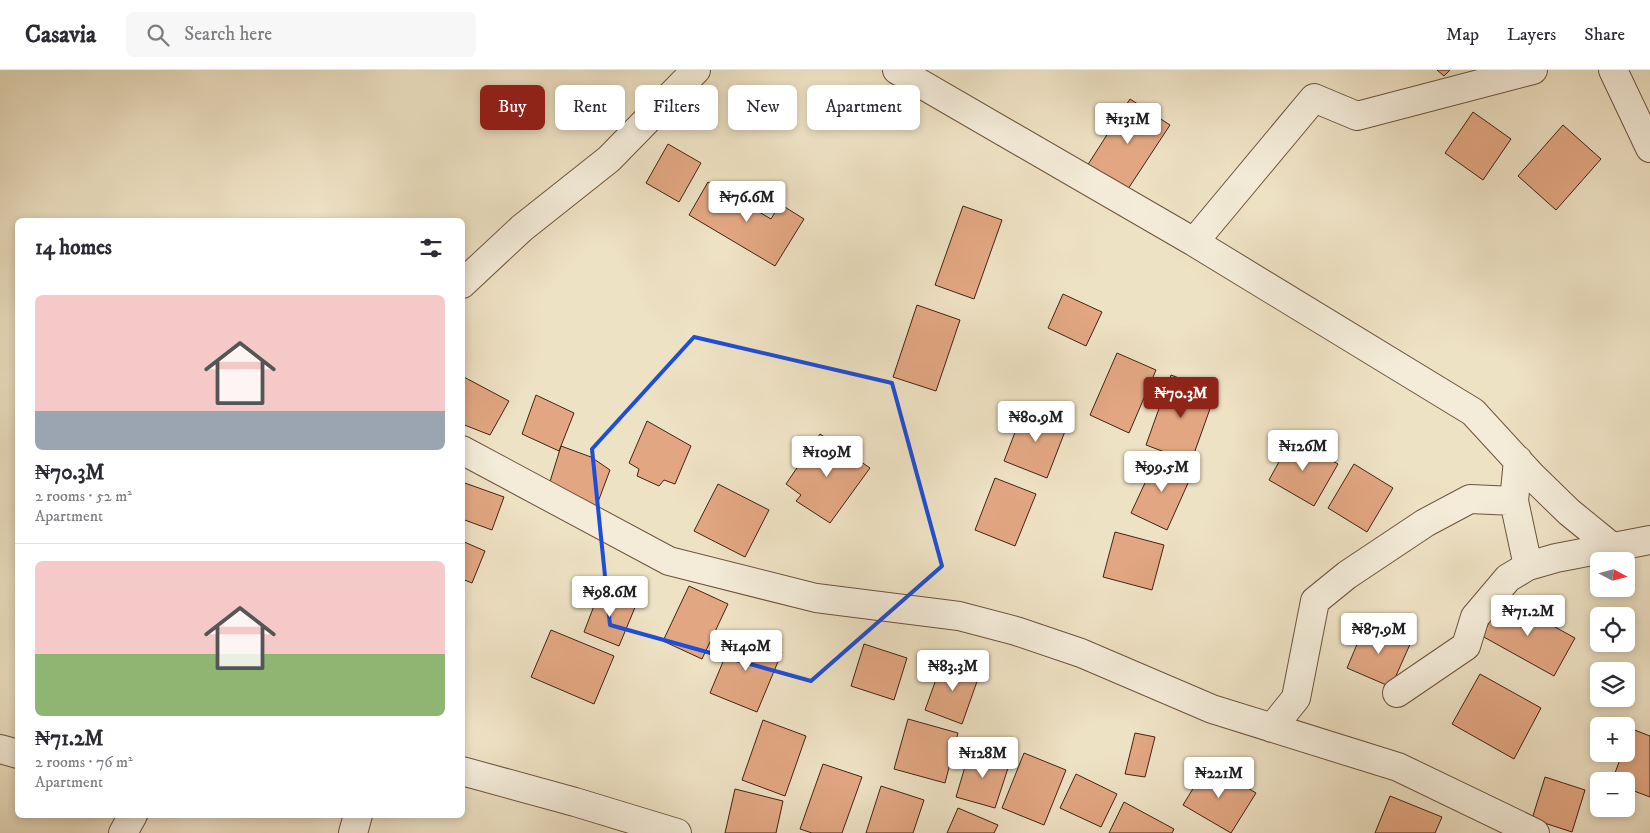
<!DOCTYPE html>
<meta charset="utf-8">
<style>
:root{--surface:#fff;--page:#f7f7f7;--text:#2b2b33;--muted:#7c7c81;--line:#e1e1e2;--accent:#8f2418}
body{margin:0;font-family:"IM FELL DW Pica",serif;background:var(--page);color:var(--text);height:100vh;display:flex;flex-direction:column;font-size:19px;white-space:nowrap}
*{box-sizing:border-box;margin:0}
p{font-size:16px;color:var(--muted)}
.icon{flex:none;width:28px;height:28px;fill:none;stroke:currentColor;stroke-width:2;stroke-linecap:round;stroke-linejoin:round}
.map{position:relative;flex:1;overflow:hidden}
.panel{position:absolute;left:15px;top:148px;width:450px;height:600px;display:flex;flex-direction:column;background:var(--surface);border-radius:8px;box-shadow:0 2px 8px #0003}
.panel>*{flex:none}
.banner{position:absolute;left:480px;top:15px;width:475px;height:45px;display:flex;gap:10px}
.needle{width:32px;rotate:97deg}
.buttons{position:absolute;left:1590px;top:482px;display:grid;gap:10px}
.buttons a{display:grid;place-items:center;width:45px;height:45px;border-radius:8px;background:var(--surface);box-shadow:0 2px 8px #0003;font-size:25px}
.price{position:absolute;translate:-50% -42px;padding:0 11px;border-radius:5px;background:#fff;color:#222;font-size:16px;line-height:32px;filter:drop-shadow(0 1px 2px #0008)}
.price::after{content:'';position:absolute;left:50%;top:30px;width:15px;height:11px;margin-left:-8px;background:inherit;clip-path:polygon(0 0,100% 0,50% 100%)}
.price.selected{background:var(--accent);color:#fff}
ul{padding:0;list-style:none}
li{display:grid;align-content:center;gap:10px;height:265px;padding:0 20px}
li+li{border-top:1px solid var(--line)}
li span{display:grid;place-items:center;height:155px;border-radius:8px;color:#555}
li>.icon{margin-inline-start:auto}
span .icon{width:90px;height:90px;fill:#fffc;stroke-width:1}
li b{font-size:21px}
h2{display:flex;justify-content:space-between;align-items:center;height:60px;padding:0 20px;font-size:21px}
.chip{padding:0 18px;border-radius:8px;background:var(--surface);box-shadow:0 2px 8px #0003;font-size:18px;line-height:45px}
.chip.selected{background:var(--accent);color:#fff}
header{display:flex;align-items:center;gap:30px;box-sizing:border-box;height:70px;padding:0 25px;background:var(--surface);border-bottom:1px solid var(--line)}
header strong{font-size:24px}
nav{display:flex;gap:28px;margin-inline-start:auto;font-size:18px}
.search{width:350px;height:45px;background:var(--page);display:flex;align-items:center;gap:12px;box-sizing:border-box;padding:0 18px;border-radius:8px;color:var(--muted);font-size:19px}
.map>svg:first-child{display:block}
</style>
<header>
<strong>Casavia</strong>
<div class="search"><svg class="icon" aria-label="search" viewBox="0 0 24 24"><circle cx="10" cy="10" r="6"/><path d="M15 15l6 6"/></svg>Search here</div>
<nav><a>Map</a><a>Layers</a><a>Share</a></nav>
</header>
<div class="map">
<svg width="1650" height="763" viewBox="0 0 1650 763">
<rect width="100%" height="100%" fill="#eee2c4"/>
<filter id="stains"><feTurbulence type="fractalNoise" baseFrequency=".004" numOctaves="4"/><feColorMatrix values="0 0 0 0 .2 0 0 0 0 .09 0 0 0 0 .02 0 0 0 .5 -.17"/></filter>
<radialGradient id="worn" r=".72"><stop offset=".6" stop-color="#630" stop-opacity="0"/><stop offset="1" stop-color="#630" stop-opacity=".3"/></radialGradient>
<path fill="#e2a782" stroke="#432212" d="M1437,0H1450L1444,6Z
M1130,29L1170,55L1126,122L1087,96Z
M1473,42L1511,69L1483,110L1445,83Z
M1563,55L1601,89L1556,140L1518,106Z
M668,74L701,93L679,132L646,113Z
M708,112L771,149L780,134L804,149L775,196L689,145Z
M963,136L1002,150L974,229L935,215Z
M1063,224L1102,242L1086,276L1048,258Z
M917,235L960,250L936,321L893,307Z
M1117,283L1156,300L1129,363L1090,345Z
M1171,305L1216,322L1191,392L1146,375Z
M462,306L509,331L490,365L462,354Z
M536,325L574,343L559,381L522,364Z
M1024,339L1067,356L1047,408L1004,391Z
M647,351L691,376L675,414L664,410L659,416L637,406L639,399L629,393Z
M820,364L870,398L830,453L796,431L801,425L786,414Z
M1292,368L1338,394L1314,436L1269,410Z
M561,376L591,387L610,400L595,440L548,418Z
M1158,385L1193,402L1167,460L1131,443Z
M1354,394L1393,418L1367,462L1328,438Z
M995,408L1036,424L1015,476L975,460Z
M462,412L504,427L492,460L462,449Z
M718,414L769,440L745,487L694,461Z
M1115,462L1164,475L1152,520L1103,507Z
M462,471L485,481L472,513L462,509Z
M689,516L728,534L702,589L663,571Z
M600,520L636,535L619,576L584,562Z
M1502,528L1575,568L1554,606L1482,566Z
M1366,553L1411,572L1391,617L1347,598Z
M551,560L614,586L594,634L531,607Z
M735,563L782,582L757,642L710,623Z
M864,574L907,588L894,630L851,616Z
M943,590L980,603L962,654L925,640Z
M1480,604L1541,638L1514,689L1452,654Z
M908,649L958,663L945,713L894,699Z
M763,650L806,666L785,726L742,710Z
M1632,659L1650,666V727L1626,718V711H1612L1622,684H1626V674Z
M1135,663L1155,667L1145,707L1125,704Z
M970,680L1010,692L995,738L956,727Z
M1024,683L1066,700L1044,755L1002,738Z
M823,694L862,707L842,763H812L800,759Z
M1208,694L1256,723L1231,763L1183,735Z
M1076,704L1117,724L1101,757L1060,738Z
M1545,707L1585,720L1572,762L1532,749Z
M881,716L924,730L913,763H866Z
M735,719L783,731L776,763H725Z
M1390,726L1442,747L1435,763H1375Z
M1124,732L1174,759L1172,763H1109Z
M958,738L998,755L994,763H947Z"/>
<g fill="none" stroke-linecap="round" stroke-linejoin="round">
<defs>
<path id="minor" d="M897,0L1194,172L1473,342L1531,405L1569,442L1612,477
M1613,0L1650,78
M1194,172L1314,28L1357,46L1533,0
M462,214L522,158L609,89L696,0
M462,380L669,491L816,528L959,546L1016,561L1081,583L1212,639L1398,697L1535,763
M1514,431L1528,496
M1397,623L1466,576L1475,547L1508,508L1528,496L1556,488L1650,470
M1272,658L1296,628L1315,531L1347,505L1425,453L1470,429L1514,431L1518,390
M0,679L18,684
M462,701L575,732L677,763
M123,763L133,745
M353,763L358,745"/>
</defs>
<use href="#minor" stroke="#6e523e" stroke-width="30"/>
<use href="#minor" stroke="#f4ecd9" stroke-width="28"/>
</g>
<path fill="none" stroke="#1d4ed8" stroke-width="4" stroke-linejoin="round" d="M694,267L892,313L942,496L811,611L610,555L592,379Z"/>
<rect width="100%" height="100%" filter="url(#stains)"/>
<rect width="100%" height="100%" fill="url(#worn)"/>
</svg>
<div class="buttons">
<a><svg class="needle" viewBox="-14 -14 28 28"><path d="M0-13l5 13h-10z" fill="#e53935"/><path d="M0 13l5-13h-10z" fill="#7c7c81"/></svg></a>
<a><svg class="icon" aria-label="locate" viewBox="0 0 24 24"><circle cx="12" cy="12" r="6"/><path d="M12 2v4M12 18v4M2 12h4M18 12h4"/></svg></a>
<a><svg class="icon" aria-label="layers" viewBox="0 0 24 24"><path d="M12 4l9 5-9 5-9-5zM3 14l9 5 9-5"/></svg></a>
<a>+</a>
<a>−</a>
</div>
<b class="price" style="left:1128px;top:75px">₦131M</b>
<b class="price" style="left:747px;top:153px">₦76.6M</b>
<b class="price selected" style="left:1181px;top:349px">₦70.3M</b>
<b class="price" style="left:1036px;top:373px">₦80.9M</b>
<b class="price" style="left:1303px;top:402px">₦126M</b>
<b class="price" style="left:827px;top:408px">₦109M</b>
<b class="price" style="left:1162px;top:423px">₦99.5M</b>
<b class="price" style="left:610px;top:548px">₦98.6M</b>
<b class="price" style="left:1528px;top:567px">₦71.2M</b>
<b class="price" style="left:1379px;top:585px">₦87.9M</b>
<b class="price" style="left:746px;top:602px">₦140M</b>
<b class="price" style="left:953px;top:622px">₦83.3M</b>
<b class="price" style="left:983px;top:709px">₦128M</b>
<b class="price" style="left:1219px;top:729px">₦221M</b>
<div class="banner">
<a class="chip selected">Buy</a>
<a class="chip">Rent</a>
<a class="chip">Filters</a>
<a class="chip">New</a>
<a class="chip">Apartment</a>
</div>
<section class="panel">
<h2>14 homes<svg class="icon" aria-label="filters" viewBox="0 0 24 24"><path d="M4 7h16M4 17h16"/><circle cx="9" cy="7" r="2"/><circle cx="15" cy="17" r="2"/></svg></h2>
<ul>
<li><span style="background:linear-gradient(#f6c9c9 75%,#9aa5b1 0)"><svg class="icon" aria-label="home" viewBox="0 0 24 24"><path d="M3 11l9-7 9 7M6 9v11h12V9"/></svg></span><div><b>₦70.3M</b><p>2 rooms · 52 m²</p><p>Apartment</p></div></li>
<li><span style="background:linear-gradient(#f6c9c9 60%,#8fb573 0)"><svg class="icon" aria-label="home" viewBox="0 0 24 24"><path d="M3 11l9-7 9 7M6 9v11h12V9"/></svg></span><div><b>₦71.2M</b><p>2 rooms · 76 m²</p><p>Apartment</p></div></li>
</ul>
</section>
</div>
